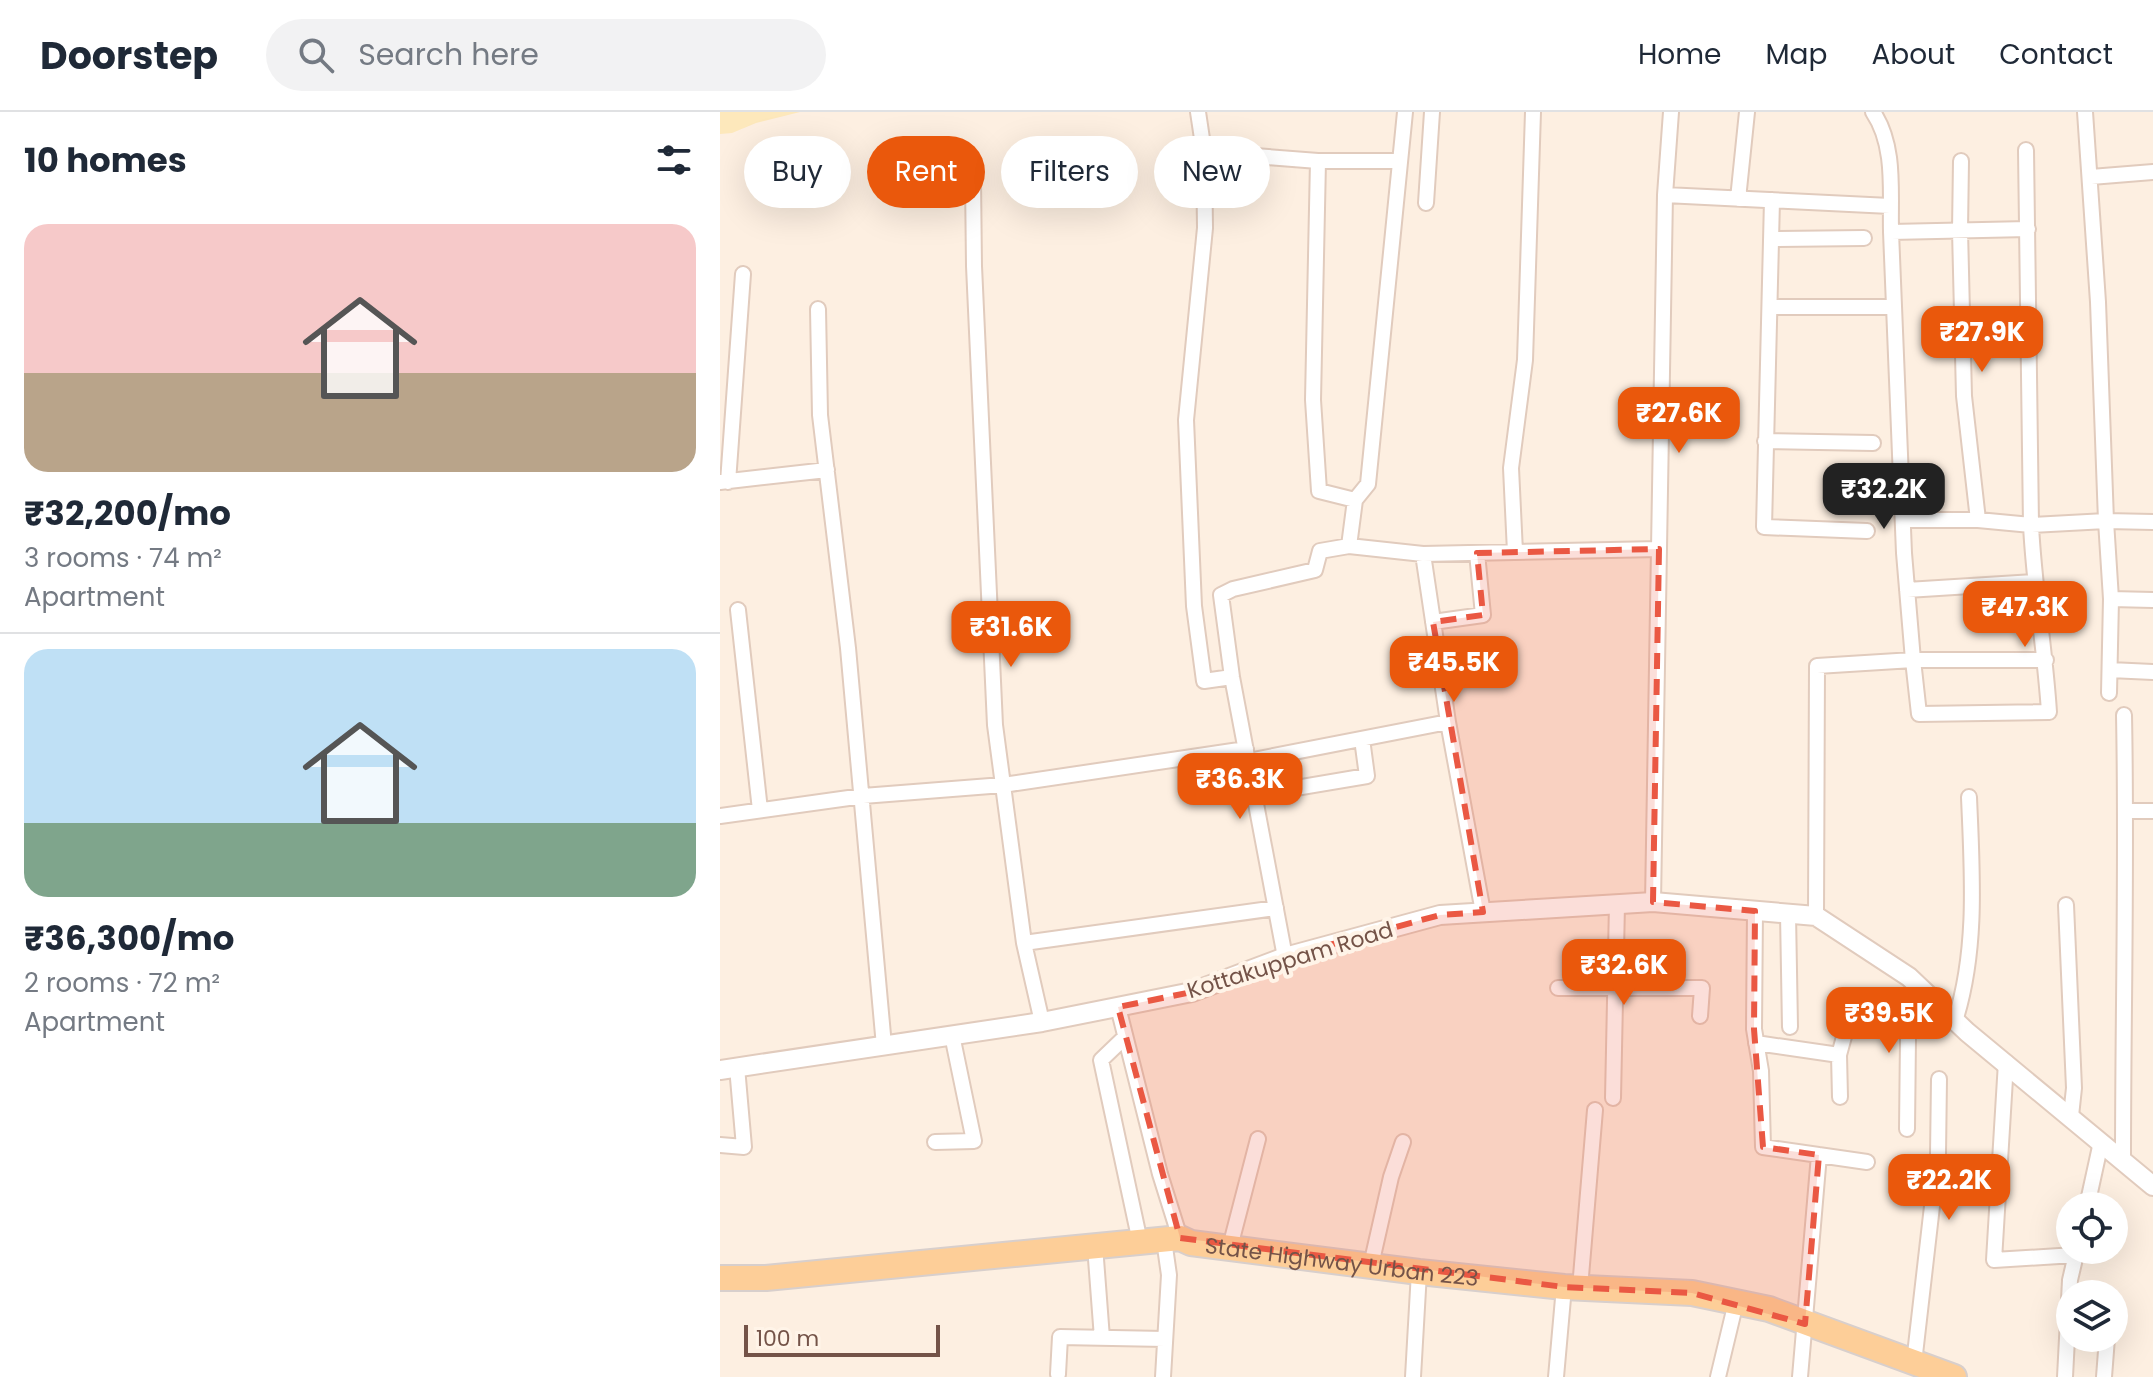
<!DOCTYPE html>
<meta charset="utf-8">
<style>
:root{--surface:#fff;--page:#f2f2f3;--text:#1f2937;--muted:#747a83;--line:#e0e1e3;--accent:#ea580c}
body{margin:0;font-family:Poppins,sans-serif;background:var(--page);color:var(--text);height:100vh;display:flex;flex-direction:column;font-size:30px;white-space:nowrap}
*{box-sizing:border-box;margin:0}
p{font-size:26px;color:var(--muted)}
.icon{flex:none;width:44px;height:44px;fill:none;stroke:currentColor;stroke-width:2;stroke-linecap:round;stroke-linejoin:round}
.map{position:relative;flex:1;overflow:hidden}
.details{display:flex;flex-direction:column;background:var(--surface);width:720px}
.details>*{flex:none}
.banner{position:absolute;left:24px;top:24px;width:760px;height:72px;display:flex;gap:16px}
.controls{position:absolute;left:1336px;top:1080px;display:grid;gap:16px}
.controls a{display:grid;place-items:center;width:72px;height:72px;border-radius:50%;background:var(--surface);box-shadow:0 8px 32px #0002;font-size:40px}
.scale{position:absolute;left:24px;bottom:20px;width:196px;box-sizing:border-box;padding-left:8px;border:4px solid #745348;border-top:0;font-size:22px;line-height:28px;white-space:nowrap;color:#745348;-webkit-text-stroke:6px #fff4e8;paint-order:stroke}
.price{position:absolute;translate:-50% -68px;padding:0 18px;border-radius:16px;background:var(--accent);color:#fff;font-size:26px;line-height:52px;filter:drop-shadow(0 2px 4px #0008)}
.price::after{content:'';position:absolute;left:50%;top:48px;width:24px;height:18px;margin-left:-12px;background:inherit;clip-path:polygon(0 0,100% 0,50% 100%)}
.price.active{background:#222;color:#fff}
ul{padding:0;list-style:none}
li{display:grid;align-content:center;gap:16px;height:424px;padding:0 24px}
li+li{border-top:2px solid var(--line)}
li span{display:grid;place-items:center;height:248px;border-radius:24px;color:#555}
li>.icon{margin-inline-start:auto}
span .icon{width:144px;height:144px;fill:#fffc;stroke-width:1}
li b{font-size:34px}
h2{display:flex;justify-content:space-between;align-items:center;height:96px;padding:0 24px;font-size:34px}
.tag{padding:0 28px;border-radius:36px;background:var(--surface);box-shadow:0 8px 32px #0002;font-size:28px;line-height:72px}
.tag.active{background:var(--accent);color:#fff}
header{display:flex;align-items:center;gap:48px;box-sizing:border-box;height:112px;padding:0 40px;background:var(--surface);border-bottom:2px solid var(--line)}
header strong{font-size:38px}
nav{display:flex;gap:44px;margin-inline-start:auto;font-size:28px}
.search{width:560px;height:72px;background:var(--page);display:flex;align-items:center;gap:20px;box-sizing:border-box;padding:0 28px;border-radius:44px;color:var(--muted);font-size:30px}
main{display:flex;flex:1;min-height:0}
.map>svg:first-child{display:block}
</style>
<header>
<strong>Doorstep</strong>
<div class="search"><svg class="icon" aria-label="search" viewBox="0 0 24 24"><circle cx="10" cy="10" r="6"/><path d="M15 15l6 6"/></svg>Search here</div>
<nav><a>Home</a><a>Map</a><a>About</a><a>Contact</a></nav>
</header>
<main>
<section class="details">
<h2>10 homes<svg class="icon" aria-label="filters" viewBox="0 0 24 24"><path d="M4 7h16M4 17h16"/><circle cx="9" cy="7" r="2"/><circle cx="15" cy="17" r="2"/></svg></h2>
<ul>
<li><span style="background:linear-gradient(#f6c9c9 60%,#b9a48a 0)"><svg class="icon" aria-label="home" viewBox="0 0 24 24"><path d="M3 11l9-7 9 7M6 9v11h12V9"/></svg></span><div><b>₹32,200/mo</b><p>3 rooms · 74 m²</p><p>Apartment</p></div></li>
<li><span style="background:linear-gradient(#bfe0f5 70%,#7fa58c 0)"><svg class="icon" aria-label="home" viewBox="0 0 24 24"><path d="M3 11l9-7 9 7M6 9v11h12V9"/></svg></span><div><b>₹36,300/mo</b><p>2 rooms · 72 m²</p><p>Apartment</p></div></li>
</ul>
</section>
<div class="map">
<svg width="1433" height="1265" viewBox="0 0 1433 1265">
<rect width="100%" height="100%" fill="#fdefe1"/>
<path fill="#fde8bb" d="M0,0H80L36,11L12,21L0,22Z"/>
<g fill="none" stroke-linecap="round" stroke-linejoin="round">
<defs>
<path id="minor" d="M478,0L484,40L485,116L466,308L474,494L484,569L512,565
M1153,0C1176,34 1170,80 1171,120
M1365,0L1378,190L1386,409L1433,410
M1306,38L1311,413L1386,409L1391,487L1389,581
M484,40L598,49L593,288L599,379L635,388
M598,49H680
M1241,49L1240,118L1244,284L1258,408
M1371,65L1433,60
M253,67L254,154L275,613L304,831L556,796
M945,83L951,0
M1018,87L1027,0
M1052,88L1044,415L1147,419
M706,91L712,0
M1051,127L1144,126
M1051,195H1174
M98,197L100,303L128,536L164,934
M1045,329L1153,331
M0,370L107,358
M8,370L23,162
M1183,408H1258L1311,413C1314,476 1325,537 1329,600L1199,602L1193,548H1326
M629,434L635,388L648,372L685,0
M795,440L791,356L805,248L813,0
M703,442L728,610
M1187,478L1314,470
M1391,487L1433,488
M18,498L40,698
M713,510L763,503L757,441
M1390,558L1433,560
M528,649L728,610L763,800
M534,683L647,664L642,627
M1406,699H1433
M0,704L143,684L283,673L526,637
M933,790L945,83L1170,94
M1346,793L1354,976L1351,1004
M1035,799L1034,917L1041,959L1043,1035L1147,1050
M1068,802L1070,915
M1096,804L1097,554L1193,548L1184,441L1171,120L1308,117
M304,831L322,910
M565,845L512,565L501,483L513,477L595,458L600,439L629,434L703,442L939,437
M838,876H982L980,904
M398,895L440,1062L460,1126
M1235,909C1258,837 1252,759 1249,685
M405,925L381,948L420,1130
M1036,931L1119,943
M1286,950L1274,1148L1355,1143
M1120,985L1119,943L1125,921
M893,986L897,792
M1187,1017L1188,926L1201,876
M215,1030L254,1029L232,923
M0,1033L24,1035L17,955
M1403,1049C1403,900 1407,752 1404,603
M1367,1094L1381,1030
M375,1134L382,1226
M510,1135L538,1027
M651,1153L671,1065L683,1030
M860,1176L875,998
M1194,1251L1218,1042L1219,967
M338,1262L340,1225L445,1227
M443,1265L449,1163L444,1128
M693,1265L699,1160
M836,1265L844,1175
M998,1265L1016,1190
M1080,1265L1099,1043
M1345,1265L1350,1168L1357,1138
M1384,1265L1387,1226"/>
<path id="tertiary" d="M0,958L322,910L472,880L565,845L720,803L933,790L1096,804L1189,865L1247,920L1433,1074"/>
<g id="primary">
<path id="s1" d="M0,1166H46L460,1126L471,1131L699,1160L844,1175L972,1181L1049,1197L1234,1265"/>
</g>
</defs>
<use href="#minor" stroke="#e1cbbd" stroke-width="18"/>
<use href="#tertiary" stroke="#e1cbbd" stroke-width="22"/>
<use href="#primary" stroke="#d8cfcc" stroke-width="28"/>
<use href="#minor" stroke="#fff" stroke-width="14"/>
<use href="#tertiary" stroke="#fff" stroke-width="18"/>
<use href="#primary" stroke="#fdce98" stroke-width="24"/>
</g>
<path fill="#ea5843" fill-opacity="0.2" stroke="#ea5843" stroke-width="6" stroke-dasharray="16 10" stroke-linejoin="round" d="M939,437L933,790L1035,799L1034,917L1043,1035L1099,1043L1085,1212L972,1181L844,1175L460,1126L398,895L472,880L565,845L720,803L763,800L713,510L763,503L757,441Z"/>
<g text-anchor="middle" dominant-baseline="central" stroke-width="8" stroke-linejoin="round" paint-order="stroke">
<g font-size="22" fill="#745348" stroke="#fff4e8">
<text transform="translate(570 848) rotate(-17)">Kottakuppam Road</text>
<text stroke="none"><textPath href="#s1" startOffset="626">State Highway Urban 223</textPath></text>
</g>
</g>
</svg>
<div class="controls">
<a><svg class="icon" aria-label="locate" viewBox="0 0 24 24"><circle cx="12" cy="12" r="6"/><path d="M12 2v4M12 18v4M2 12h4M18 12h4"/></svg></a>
<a><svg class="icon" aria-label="layers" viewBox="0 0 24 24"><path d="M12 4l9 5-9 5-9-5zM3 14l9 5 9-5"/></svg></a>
</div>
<div class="scale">100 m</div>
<b class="price" style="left:1262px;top:262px">₹27.9K</b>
<b class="price" style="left:959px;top:343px">₹27.6K</b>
<b class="price active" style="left:1164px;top:419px">₹32.2K</b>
<b class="price" style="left:1305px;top:537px">₹47.3K</b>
<b class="price" style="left:291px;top:557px">₹31.6K</b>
<b class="price" style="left:734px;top:592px">₹45.5K</b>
<b class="price" style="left:520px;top:709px">₹36.3K</b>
<b class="price" style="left:904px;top:895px">₹32.6K</b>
<b class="price" style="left:1169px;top:943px">₹39.5K</b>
<b class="price" style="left:1229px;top:1110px">₹22.2K</b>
<div class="banner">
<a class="tag">Buy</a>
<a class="tag active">Rent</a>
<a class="tag">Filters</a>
<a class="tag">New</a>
</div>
</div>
</main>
